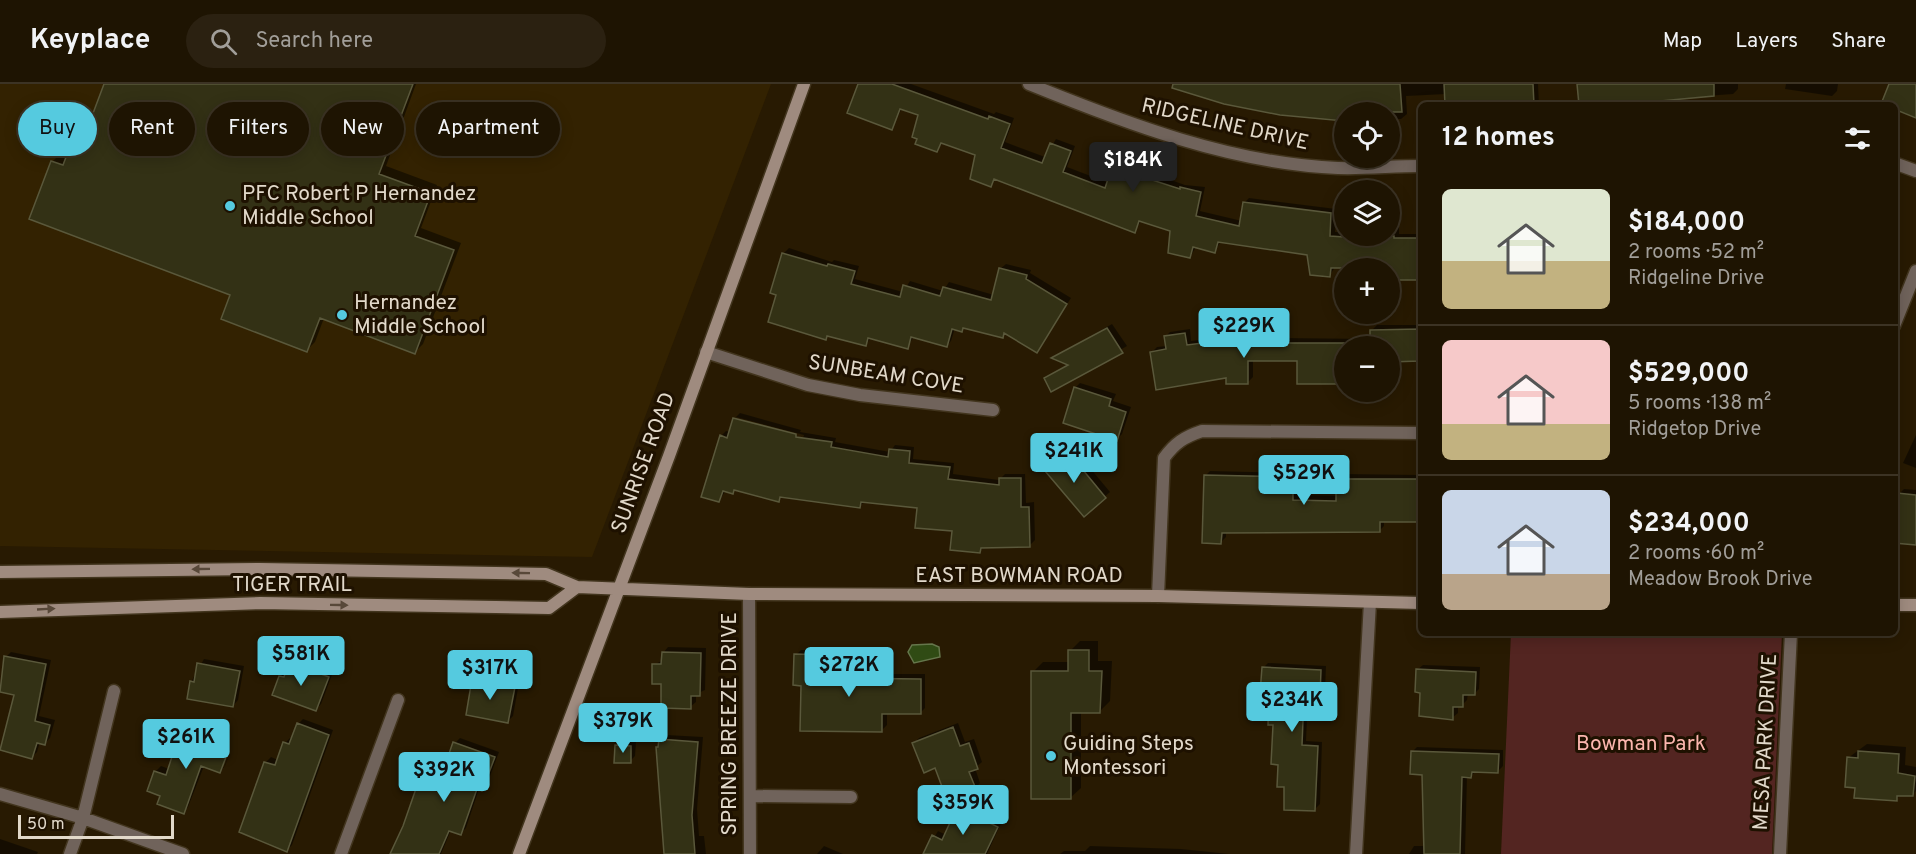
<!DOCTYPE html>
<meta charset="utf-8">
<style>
:root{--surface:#1e1402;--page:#2b2111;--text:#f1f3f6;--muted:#a19e99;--line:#3c3324;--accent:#55cadf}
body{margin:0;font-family:Overpass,sans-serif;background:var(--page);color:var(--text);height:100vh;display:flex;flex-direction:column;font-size:22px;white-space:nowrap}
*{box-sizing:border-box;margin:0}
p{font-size:20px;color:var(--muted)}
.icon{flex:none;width:33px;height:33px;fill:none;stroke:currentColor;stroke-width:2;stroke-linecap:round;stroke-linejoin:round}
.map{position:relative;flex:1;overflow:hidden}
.sheet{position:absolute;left:1418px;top:18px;width:480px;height:534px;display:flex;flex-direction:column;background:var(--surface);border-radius:9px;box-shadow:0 3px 15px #0003,0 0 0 2px var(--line)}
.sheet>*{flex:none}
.top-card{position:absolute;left:18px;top:18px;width:570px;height:54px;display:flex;gap:12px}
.tools{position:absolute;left:1334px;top:18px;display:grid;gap:12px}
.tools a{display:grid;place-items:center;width:66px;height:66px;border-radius:50%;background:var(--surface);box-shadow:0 3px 15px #0003,0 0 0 2px var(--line);font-size:30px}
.scale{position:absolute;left:18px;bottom:15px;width:156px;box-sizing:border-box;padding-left:6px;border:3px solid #e2d9ca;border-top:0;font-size:16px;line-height:21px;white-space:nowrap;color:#e2d9ca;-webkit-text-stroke:4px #1e1100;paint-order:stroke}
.price{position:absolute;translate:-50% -51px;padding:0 14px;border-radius:6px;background:var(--accent);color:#111;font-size:20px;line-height:39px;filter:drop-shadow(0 2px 3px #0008)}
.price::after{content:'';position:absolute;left:50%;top:36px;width:18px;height:14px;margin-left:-9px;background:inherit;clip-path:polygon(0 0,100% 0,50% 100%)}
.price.current{background:#222;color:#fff}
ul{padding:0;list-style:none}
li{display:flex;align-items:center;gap:18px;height:150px;padding:0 24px}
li+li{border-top:2px solid var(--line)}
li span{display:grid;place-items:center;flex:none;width:168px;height:120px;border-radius:9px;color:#555}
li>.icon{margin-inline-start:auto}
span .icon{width:72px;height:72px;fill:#fffc;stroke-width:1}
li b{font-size:26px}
h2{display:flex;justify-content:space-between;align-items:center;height:72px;padding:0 24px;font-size:26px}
.pill{padding:0 21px;border-radius:27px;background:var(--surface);box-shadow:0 3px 15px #0003,0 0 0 2px var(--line);font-size:21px;line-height:54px}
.pill.current{background:var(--accent);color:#111}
header{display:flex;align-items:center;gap:36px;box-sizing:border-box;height:84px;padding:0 30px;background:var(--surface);border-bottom:2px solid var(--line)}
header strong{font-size:28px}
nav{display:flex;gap:33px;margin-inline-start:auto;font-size:21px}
.search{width:420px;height:54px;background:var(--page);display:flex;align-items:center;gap:15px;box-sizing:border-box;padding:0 21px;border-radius:33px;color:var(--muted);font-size:22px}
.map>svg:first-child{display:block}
</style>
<header>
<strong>Keyplace</strong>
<div class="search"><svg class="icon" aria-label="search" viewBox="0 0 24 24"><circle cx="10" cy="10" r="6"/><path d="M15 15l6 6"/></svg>Search here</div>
<nav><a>Map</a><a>Layers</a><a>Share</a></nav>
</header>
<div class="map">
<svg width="1916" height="770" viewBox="0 0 1916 770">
<rect width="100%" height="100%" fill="#281a02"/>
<path fill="#332201" d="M0,0H771L592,473L0,462Z"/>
<path fill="#532521" d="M1511,549H1782L1772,770H1501Z"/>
<path fill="#304b14" stroke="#65764b" stroke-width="1.5" d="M932,560L939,563L940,573L914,579L908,568L912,561Z"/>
<path fill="#0007" d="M105,0H416L386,82L437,101L421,144L461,159L423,260L415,268L324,234L315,258L307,266L52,78L60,70L67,73L81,37L89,29L94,31Z
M860,0H911L994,30L996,28L1014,34L1005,58L1045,73L1056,55L1075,62L1067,83L1109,99L1114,83L1119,78L1185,101L1205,103L1200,127L1242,137L1244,119L1249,114L1336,125L1335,148H1344V152H1389V125H1399V150H1420V195H1389V184L1335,183L1330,191L1309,170L1221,157L1215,167L1196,163L1190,173L1171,146L1142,136L1134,147L996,95L991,101L977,70L943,58L937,66L920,30L902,24L892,44Z
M1380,0H1544H1538L1539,21H1447L1446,10L1406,12L1407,30L1401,35H1389V28H1381Z
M1579,0H1738V5L1733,10L1580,21Z
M1786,0H1838L1837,7L1832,12L1785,5Z
M789,164L832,178L834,176L859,182L855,195L903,208L910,197L943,207L949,198L994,211L1000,185L1006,180L1031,186L1030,189L1071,214L1036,267L1006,249L1002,253L965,243L962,246L955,244L951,257L946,262L914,252L907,264L871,254L866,260L829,251L825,255L778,210L783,170Z
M1256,234V241H1280V254L1372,255V246L1377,241H1420V276H1397L1398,295L1389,300V262H1344V299L1298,276L1253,275V293L1248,298L1152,268L1157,263L1167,262L1165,253L1170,248L1190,245L1191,257L1228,252V243L1233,238Z
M1112,240L1127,262L1051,306L1045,294L1068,280L1053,274Z
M1080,299L1116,310L1113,317L1131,323L1122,350L1117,355L1075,304Z
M740,329L801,346L800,348L836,354L835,358L890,368L895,361L914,363L913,375L954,379L953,390L999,396L1005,390H1025L1026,419L1034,418L1035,456L1030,461L985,462L979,468L954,446L919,423L865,417L859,423L783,412L778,416L736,405L732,408L726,406L719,417L721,352L726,347L730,348L736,333V336L803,354L804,351L736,333Z
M1916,351V384L1903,379Z
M1059,365L1071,379L1080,372L1110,408L1084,431L1047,376Z
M1210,387L1298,389L1297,411L1338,412V395L1343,390L1420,391V443H1417V436H1384V442L1379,447H1226V453L1221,458L1205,392Z
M1904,405L1916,406V460L1899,410Z
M1080,557H1098V577H1112L1110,617L1099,628H1081V704L1070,714L1033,588L1043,578H1070V567Z
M668,563L706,564L705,606L696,610V618L690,623L663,599L654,581L663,576V569Z
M801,566H837V590H925V624L920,629H887V641L882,646L802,600L796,571Z
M11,568L51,576L39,632L55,636L50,654L45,659L40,658L37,668L32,673L16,609L0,606L6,573Z
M296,574L333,588L321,620L316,625L281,592L287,588Z
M204,575L244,582L238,616L233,622L191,598Z
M1268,579L1326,582L1325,606L1320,611H1308L1306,657L1322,658L1320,720L1315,725L1286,702L1280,679L1270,609L1263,584Z
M1423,581L1480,583L1479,605L1474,610H1468L1467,616L1462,621H1458V629L1452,634L1422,607L1417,586Z
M478,591L519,599L513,632L508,637L473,596Z
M303,635L333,646L292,761L287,766L266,678L271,673L278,676L285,659L290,654L293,655L298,640Z
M958,639L965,658L974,655L982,678L975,684L980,699L975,704L936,682L914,659L919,654Z
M187,641L225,654L222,665L226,667L221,683H224L230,668L225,682L220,687L204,682L188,723L183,728L162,711L149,706L156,687L161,682L169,685L182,646Z
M666,651L703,653L697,725L699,752H704L706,770H665L660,661V656Z
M460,654L499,668L487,700L479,705L466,744L461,749L451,746L441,770H393L421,696L426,691L441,697L455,659Z
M621,657L636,658L635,672L630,677L616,662Z
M1867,660L1906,663L1905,681L1916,683V707L1913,710L1901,711L1896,715L1857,703L1848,674Z
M1417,663L1503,666V682L1498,687H1476L1471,692H1467L1465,770H1409L1414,762H1425L1424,689L1412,668Z
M964,719L1002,737L987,770H924L938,747L946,751Z
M0,755L38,768L37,770H0Z
M824,762L843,770H817Z
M1090,762L1181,765L1229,770H1060L1064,767H1085Z"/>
<path fill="#333115" stroke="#5a583b" stroke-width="1.5" d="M104,0H413L379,90L431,109L415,152L454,166L415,270L320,234L307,268L221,235L230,211L29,135L51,77L63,81L80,36L89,40Z
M858,0H892L988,35L989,32L1010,40L1001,64L1042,79L1050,59L1071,67L1063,88L1105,104L1112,83L1180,105V103L1201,108L1196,132L1239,142L1243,118L1331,129L1330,152L1374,155V152H1394V154H1420V196H1389V184H1331L1330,193L1310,191L1307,171L1218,158L1215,169L1193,163L1190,174L1168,169L1170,147L1139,137L1135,149L994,95L991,103L970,95L975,71L941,59L937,68L915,60L917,55L912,53L918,31L900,25L892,46L847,29Z
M1173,0H1400L1402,28H1344V37L1280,31L1224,20L1172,4Z
M1444,0H1533L1534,21H1445Z
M1577,0H1714V12L1617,21H1579Z
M1889,0H1916V34L1894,25V21L1881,20Z
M782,169L827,182L828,180L855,187L851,200L900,213L903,201L940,212L943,203L991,216L999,184L1027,191L1026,195L1067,220L1037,269L1004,249L1003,254L963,244L962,248L952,245L947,263L911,253L908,265L868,254L866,262L827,252L826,256L768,238L776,211L770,209Z
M1252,238V245L1276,246V259H1344V300H1297V277H1248V300H1226V294L1156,306L1150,268L1166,265L1164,252L1185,249L1187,261L1227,256V242Z
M1107,244L1123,269L1051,308L1044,294L1068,281L1051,274Z
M1420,245V277L1389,278V262H1370V246Z
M1074,303L1111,315L1109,322L1126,328L1117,357L1063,339Z
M733,334L796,350V353L832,358L831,363L888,373L889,365L910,367L909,379L950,383L948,395L999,401V394H1021V423H1029L1030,463L981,464L980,469L950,466L952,447L915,444L917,424L861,418L860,424L780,413L779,418L734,406L733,410L723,407L719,418L701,413L720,351L727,354Z
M1054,369L1065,383L1074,375L1106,414L1084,433L1040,381Z
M1204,391L1293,393V416L1336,417V395H1420V438H1380V448L1222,449L1221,460L1202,459Z
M1897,409L1916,411V461L1894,459Z
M1068,566H1089V587H1102L1100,629H1071V715H1031V587H1068Z
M662,568L701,569L700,612H691V625L661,624V600H652V580H661Z
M794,570L833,571L832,594L921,595V630H882V648L800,647L801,602L793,601Z
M4,572L46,580L35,637L50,641L45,661L37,659L32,675L0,666L14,611L0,608Z
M289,578L329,593L316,627L272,611L279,592L284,593Z
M197,579L240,587L233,623L187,615L190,597L194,598Z
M1262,583L1321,586L1320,613L1304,612L1302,661L1318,662L1315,727L1284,726V703H1277L1278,681L1271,680L1273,641H1268L1269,610H1260Z
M1416,585L1476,588L1475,611H1463V623H1453V636L1419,632L1420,609L1415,608Z
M472,595L515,603L508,639L466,631Z
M297,639L329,651L287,768L239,748L264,678L275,681L283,658L289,660Z
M953,643L960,662L969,659L978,685L969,688L976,705L947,716L935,684L924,689L912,659Z
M181,645L221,659L218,670L226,673L220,689L201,682L184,730L157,720L160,712L147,707L154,687L166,691Z
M659,655L698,658L692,731L695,770H664L656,663H658Z
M453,658L495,673L482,707L477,705L461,751L449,747L439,770H390L403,742L419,696L438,702Z
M615,661L631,662V679H614Z
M1411,667L1499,670L1498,689L1472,688L1471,694L1462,693L1460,770H1424L1422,691L1410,690Z
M1858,667L1899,670L1898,689L1915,692L1913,712H1897V717L1854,714L1855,704L1845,703L1847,673L1858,674Z
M957,723L998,743L985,770H923L932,751L942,756Z"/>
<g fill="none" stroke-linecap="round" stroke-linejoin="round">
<defs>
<path id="street" d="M1029,0C1125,39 1232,80 1338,84C1365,85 1393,82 1420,82
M1894,79L1916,87
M1894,242L1916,187
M706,268L808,301L860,311L993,326
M749,510L750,770
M1158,512L1164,374C1175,359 1184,353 1202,347L1420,349
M0,710L83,734L183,770
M751,712L851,713
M70,770L83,734L114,607
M341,770L398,616
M1356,770L1370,518
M1780,770L1791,549"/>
<path id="secondary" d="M0,488L260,485L546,490L577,503L749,510L1158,512L1420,519
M1894,521H1916
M0,528L260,519L549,524L577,503
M519,770L669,372L804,0"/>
</defs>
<use href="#street" stroke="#42351e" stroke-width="15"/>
<use href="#secondary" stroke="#42351e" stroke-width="15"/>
<use href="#street" stroke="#70635b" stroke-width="12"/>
<use href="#secondary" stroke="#9f8b7f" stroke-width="12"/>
</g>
<defs><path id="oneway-solid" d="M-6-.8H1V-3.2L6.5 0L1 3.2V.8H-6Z" transform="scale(1.5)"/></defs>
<g fill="#584839">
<use href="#oneway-solid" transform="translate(201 485) rotate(179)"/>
<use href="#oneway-solid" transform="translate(521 489) rotate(-179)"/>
<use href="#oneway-solid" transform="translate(339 521) rotate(1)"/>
<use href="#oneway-solid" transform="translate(46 525) rotate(-3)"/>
</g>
<g fill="#55cadf" stroke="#1e1100" stroke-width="2">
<circle cx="230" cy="122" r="6"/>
<circle cx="342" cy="231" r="6"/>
<circle cx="1051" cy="672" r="6"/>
</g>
<g text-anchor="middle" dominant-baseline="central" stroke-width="6" stroke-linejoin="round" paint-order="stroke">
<g font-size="21" fill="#e2d9ca" stroke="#1e1100">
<text transform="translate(1225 41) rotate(13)">RIDGELINE DRIVE</text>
<text transform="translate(886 291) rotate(9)">SUNBEAM COVE</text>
<text transform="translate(644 379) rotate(-70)">SUNRISE ROAD</text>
<text x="1019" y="492">EAST BOWMAN ROAD</text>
<text x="292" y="501">TIGER TRAIL</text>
<text transform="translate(730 640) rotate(-90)">SPRING BREEZE DRIVE</text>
<text transform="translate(1766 658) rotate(-87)">MESA PARK DRIVE</text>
</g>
<g font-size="21" fill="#e2d9ca" stroke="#1e1100" text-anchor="start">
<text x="242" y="110">PFC Robert P Hernandez<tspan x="242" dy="24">Middle School</tspan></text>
<text x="354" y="219">Hernandez<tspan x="354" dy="24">Middle School</tspan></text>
<text x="1063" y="660">Guiding Steps<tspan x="1063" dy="24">Montessori</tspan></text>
</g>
<g font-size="21" fill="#fcb6ae" stroke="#1e1100">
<text x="1641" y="660">Bowman Park</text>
</g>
</g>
</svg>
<div class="tools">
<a><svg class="icon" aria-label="locate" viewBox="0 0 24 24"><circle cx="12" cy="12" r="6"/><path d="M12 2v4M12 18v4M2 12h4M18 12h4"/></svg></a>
<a><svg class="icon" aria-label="layers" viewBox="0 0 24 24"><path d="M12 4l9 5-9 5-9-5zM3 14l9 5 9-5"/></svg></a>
<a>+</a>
<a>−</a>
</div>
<div class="scale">50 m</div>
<b class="price current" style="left:1133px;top:109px">$184K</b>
<b class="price" style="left:1244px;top:275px">$229K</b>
<b class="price" style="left:1074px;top:400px">$241K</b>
<b class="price" style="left:1304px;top:422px">$529K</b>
<b class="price" style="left:301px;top:603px">$581K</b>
<b class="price" style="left:849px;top:614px">$272K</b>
<b class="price" style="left:490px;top:617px">$317K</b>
<b class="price" style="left:1292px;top:649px">$234K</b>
<b class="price" style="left:623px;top:670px">$379K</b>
<b class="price" style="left:186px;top:686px">$261K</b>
<b class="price" style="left:444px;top:719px">$392K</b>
<b class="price" style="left:963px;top:752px">$359K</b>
<div class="top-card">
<a class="pill current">Buy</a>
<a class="pill">Rent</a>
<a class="pill">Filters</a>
<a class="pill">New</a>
<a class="pill">Apartment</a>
</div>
<section class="sheet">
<h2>12 homes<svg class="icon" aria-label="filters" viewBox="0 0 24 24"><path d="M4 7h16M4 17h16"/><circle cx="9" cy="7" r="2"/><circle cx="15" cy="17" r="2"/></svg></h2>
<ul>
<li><span style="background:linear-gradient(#dfe7d0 60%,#c2b280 0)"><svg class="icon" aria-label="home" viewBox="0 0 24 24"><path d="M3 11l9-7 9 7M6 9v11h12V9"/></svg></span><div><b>$184,000</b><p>2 rooms · 52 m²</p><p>Ridgeline Drive</p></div></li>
<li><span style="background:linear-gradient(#f6c9c9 70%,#c2b280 0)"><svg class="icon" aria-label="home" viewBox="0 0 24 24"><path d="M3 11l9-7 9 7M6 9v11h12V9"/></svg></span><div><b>$529,000</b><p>5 rooms · 138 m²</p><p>Ridgetop Drive</p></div></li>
<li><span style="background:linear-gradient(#c9d6e8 70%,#b9a48a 0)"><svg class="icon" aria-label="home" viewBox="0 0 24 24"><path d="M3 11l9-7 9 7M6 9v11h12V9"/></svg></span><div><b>$234,000</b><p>2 rooms · 60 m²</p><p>Meadow Brook Drive</p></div></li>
</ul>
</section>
</div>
